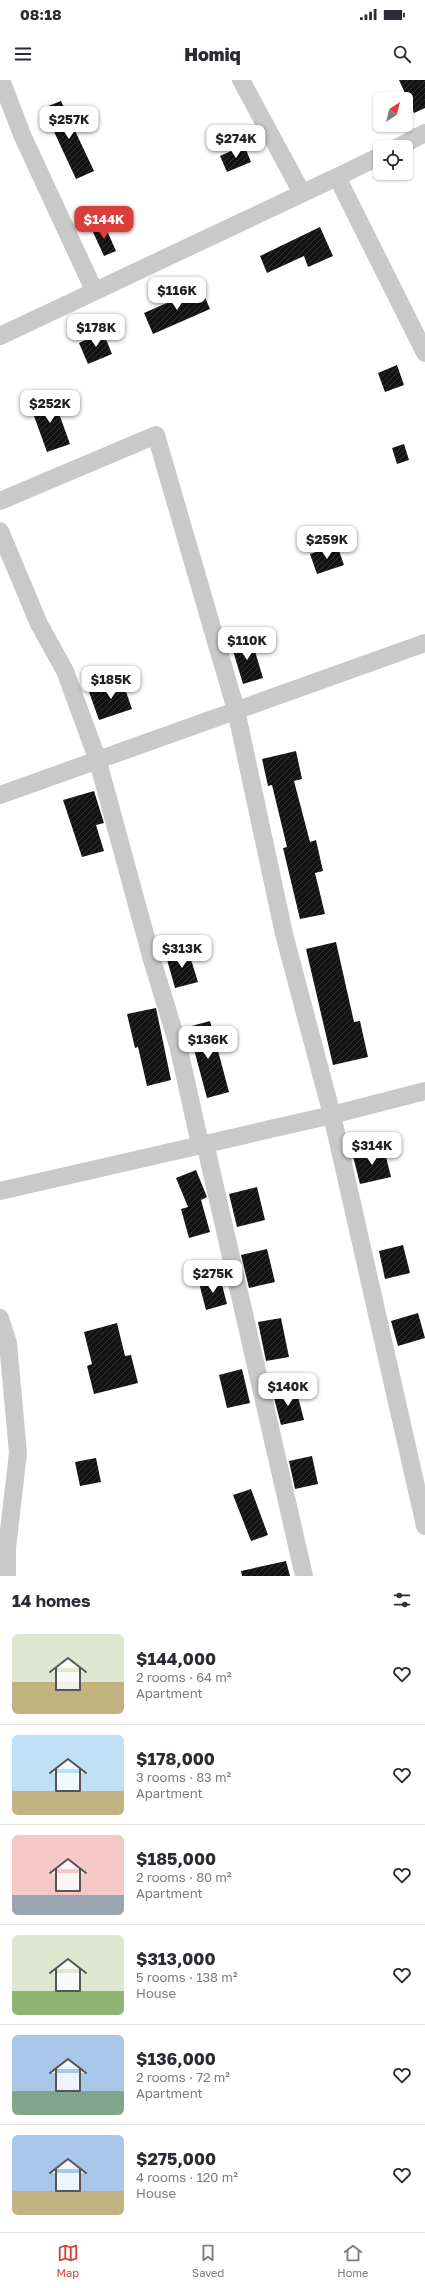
<!DOCTYPE html>
<meta charset="utf-8">
<style>
:root{--surface:#fff;--page:#f2f2f3;--text:#2b2b33;--muted:#7c7c81;--line:#e1e1e2;--accent:#d93f38}
body{margin:0;font-family:"Golos Text",sans-serif;background:var(--page);color:var(--text);height:100vh;display:flex;flex-direction:column;font-size:15px;white-space:nowrap}
*{box-sizing:border-box;margin:0}
p{font-size:13px;color:var(--muted)}
.icon{flex:none;width:22px;height:22px;fill:none;stroke:currentColor;stroke-width:2;stroke-linecap:round;stroke-linejoin:round}
.map{position:relative;height:1496px;overflow:hidden}
.side{display:flex;flex-direction:column;background:var(--surface);flex:1}
.side>*{flex:none}
.needle{width:26px;rotate:35deg}
.fabs{position:absolute;left:373px;top:12px;display:grid;gap:8px}
.fabs a{display:grid;place-items:center;width:40px;height:40px;border-radius:6px;background:var(--surface);box-shadow:0 1px 3px #0004;font-size:20px}
.price{position:absolute;translate:-50% -34px;padding:0 9px;border-radius:8px;background:#fff;color:#222;font-size:13px;line-height:26px;filter:drop-shadow(0 1px 2px #0008)}
.price::after{content:'';position:absolute;left:50%;top:24px;width:12px;height:9px;margin-left:-6px;background:inherit;clip-path:polygon(0 0,100% 0,50% 100%)}
.price.active{background:var(--accent);color:#fff}
ul{padding:0;list-style:none}
li{display:flex;align-items:center;gap:12px;height:100px;padding:0 12px}
li+li{border-top:1px solid var(--line)}
li span{display:grid;place-items:center;flex:none;width:112px;height:80px;border-radius:6px;color:#555}
li>.icon{margin-inline-start:auto}
span .icon{width:48px;height:48px;fill:#fffc;stroke-width:1}
li b{font-size:17px}
h2{display:flex;justify-content:space-between;align-items:center;height:48px;padding:0 12px;font-size:17px}
.status{display:flex;justify-content:space-between;align-items:center;height:28px;padding:0 20px;background:var(--surface);direction:ltr}
.status svg{height:11px;fill:currentColor}
header{display:flex;justify-content:space-between;align-items:center;height:52px;padding:0 12px;background:var(--surface);font-size:18px;font-weight:800}
.tab-bar{display:flex;justify-content:space-around;align-items:center;height:56px;border-top:1px solid var(--line);background:var(--surface);font-size:11px;color:var(--muted)}
.tab-bar a{display:grid;justify-items:center;gap:2px}
.tab-bar .active{color:var(--accent)}
.map>svg:first-child{display:block}
</style>
<div class="status"><b>08:18</b><svg viewBox="0 0 49 12"><path d="M0 12V9h3v3zM5 12V6h3v6zM10 12V3h3v9zM15 12V0h3v12zM26 1h20v11H26zM47 4h2v5h-2z"/></svg></div>
<header><svg class="icon" aria-label="menu" viewBox="0 0 24 24"><path d="M4 6h16M4 12h16M4 18h16"/></svg>Homiq<svg class="icon" aria-label="search" viewBox="0 0 24 24"><circle cx="10" cy="10" r="6"/><path d="M15 15l6 6"/></svg></header>
<div class="map">
<svg width="425" height="1496" viewBox="0 0 425 1496">
<defs>
<pattern id="building-hatch" width="6" height="6" patternUnits="userSpaceOnUse"><rect width="6" height="6" fill="#131313"/><path d="M-1 1l2-2M0 6l6-6M5 7l2-2" fill="none" stroke="#363636"/></pattern>
</defs>
<rect width="100%" height="100%" fill="#fff"/>
<path fill="url(#building-hatch)" d="M399,0H425V28L414,33Z
M61,21L94,91L76,99L43,28Z
M244,65L251,82L227,92L220,76Z
M104,144L116,171L104,176L92,150Z
M320,147L333,176L308,187L304,176L267,193L260,176Z
M201,208L210,229L153,254L144,233Z
M103,252L112,274L88,284L79,263Z
M397,285L404,305L385,312L378,293Z
M53,317L70,364L47,372L30,325Z
M404,364L409,380L397,384L392,368Z
M337,465L344,485L317,494L310,474Z
M251,558L263,598L243,604L231,564Z
M122,600L132,629L99,640L89,612Z
M296,671L302,699L294,701L310,762L316,760L323,791L315,793L325,834L300,839L283,768L287,767L272,705L268,706L262,679Z
M94,711L104,743L96,745L104,771L82,777L63,720Z
M336,862L354,942L360,941L368,977L333,985L306,869Z
M188,870L198,902L175,908L166,876Z
M156,928L171,1000L147,1006L138,967L135,968L127,934Z
M210,941L229,1012L207,1018L188,947Z
M384,1069L391,1097L360,1104L353,1076Z
M196,1090L207,1117L201,1120L210,1152L189,1158L181,1129L188,1127L176,1098Z
M257,1107L265,1140L237,1147L229,1114Z
M403,1165L410,1193L385,1199L379,1171Z
M267,1169L275,1202L249,1208L241,1175Z
M220,1197L227,1224L206,1230L199,1203Z
M418,1233L425,1258L398,1266L391,1241Z
M281,1238L289,1277L266,1281L258,1242Z
M117,1243L125,1276L131,1275L138,1303L94,1314L87,1286L92,1284L84,1252Z
M242,1289L250,1323L227,1328L219,1295Z
M296,1309L304,1340L281,1345L273,1314Z
M312,1376L318,1404L295,1409L289,1381Z
M96,1378L101,1402L80,1406L75,1382Z
M251,1409L268,1455L251,1461L233,1415Z
M286,1481L290,1496H242L241,1491Z"/>
<g fill="none" stroke-linecap="round" stroke-linejoin="round">
<path stroke="#c9c9c9" stroke-width="18" d="M1,0L23,57L94,210
M241,0L302,113
M398,67L425,53
M380,76L337,97L425,273
M0,256L337,97
M0,421L156,355L236,630L284,854L332,1035L425,1446
M0,451L39,544L65,591L97,678L152,880L178,965L200,1064
M0,715L425,563
M205,1063L304,1496
M0,1111L332,1035L425,1011
M0,1238L8,1263L18,1373L7,1468V1496"/>
</g>
</svg>
<div class="fabs">
<a><svg class="needle" viewBox="-14 -14 28 28"><path d="M0-13l5 13h-10z" fill="#e53935"/><path d="M0 13l5-13h-10z" fill="#7c7c81"/></svg></a>
<a><svg class="icon" aria-label="locate" viewBox="0 0 24 24"><circle cx="12" cy="12" r="6"/><path d="M12 2v4M12 18v4M2 12h4M18 12h4"/></svg></a>
</div>
<b class="price" style="left:69px;top:60px">$257K</b>
<b class="price" style="left:236px;top:79px">$274K</b>
<b class="price active" style="left:104px;top:160px">$144K</b>
<b class="price" style="left:177px;top:231px">$116K</b>
<b class="price" style="left:96px;top:268px">$178K</b>
<b class="price" style="left:50px;top:344px">$252K</b>
<b class="price" style="left:327px;top:480px">$259K</b>
<b class="price" style="left:247px;top:581px">$110K</b>
<b class="price" style="left:111px;top:620px">$185K</b>
<b class="price" style="left:182px;top:889px">$313K</b>
<b class="price" style="left:208px;top:980px">$136K</b>
<b class="price" style="left:372px;top:1086px">$314K</b>
<b class="price" style="left:213px;top:1214px">$275K</b>
<b class="price" style="left:288px;top:1327px">$140K</b>
</div>
<section class="side">
<h2>14 homes<svg class="icon" aria-label="filters" viewBox="0 0 24 24"><path d="M4 7h16M4 17h16"/><circle cx="9" cy="7" r="2"/><circle cx="15" cy="17" r="2"/></svg></h2>
<ul>
<li><span style="background:linear-gradient(#dfe7d0 60%,#c2b280 0)"><svg class="icon" aria-label="home" viewBox="0 0 24 24"><path d="M3 11l9-7 9 7M6 9v11h12V9"/></svg></span><div><b>$144,000</b><p>2 rooms · 64 m²</p><p>Apartment</p></div><svg class="icon" aria-label="heart" viewBox="0 0 24 24"><path d="M12 20l-8-8c-3-5 5-10 8-4 3-6 11-1 8 4z"/></svg></li>
<li><span style="background:linear-gradient(#bfe0f5 70%,#c2b280 0)"><svg class="icon" aria-label="home" viewBox="0 0 24 24"><path d="M3 11l9-7 9 7M6 9v11h12V9"/></svg></span><div><b>$178,000</b><p>3 rooms · 83 m²</p><p>Apartment</p></div><svg class="icon" aria-label="heart" viewBox="0 0 24 24"><path d="M12 20l-8-8c-3-5 5-10 8-4 3-6 11-1 8 4z"/></svg></li>
<li><span style="background:linear-gradient(#f6c9c9 75%,#9aa5b1 0)"><svg class="icon" aria-label="home" viewBox="0 0 24 24"><path d="M3 11l9-7 9 7M6 9v11h12V9"/></svg></span><div><b>$185,000</b><p>2 rooms · 80 m²</p><p>Apartment</p></div><svg class="icon" aria-label="heart" viewBox="0 0 24 24"><path d="M12 20l-8-8c-3-5 5-10 8-4 3-6 11-1 8 4z"/></svg></li>
<li><span style="background:linear-gradient(#dfe7d0 70%,#8fb573 0)"><svg class="icon" aria-label="home" viewBox="0 0 24 24"><path d="M3 11l9-7 9 7M6 9v11h12V9"/></svg></span><div><b>$313,000</b><p>5 rooms · 138 m²</p><p>House</p></div><svg class="icon" aria-label="heart" viewBox="0 0 24 24"><path d="M12 20l-8-8c-3-5 5-10 8-4 3-6 11-1 8 4z"/></svg></li>
<li><span style="background:linear-gradient(#a9c7e8 70%,#7fa58c 0)"><svg class="icon" aria-label="home" viewBox="0 0 24 24"><path d="M3 11l9-7 9 7M6 9v11h12V9"/></svg></span><div><b>$136,000</b><p>2 rooms · 72 m²</p><p>Apartment</p></div><svg class="icon" aria-label="heart" viewBox="0 0 24 24"><path d="M12 20l-8-8c-3-5 5-10 8-4 3-6 11-1 8 4z"/></svg></li>
<li><span style="background:linear-gradient(#a9c7e8 70%,#c2b280 0)"><svg class="icon" aria-label="home" viewBox="0 0 24 24"><path d="M3 11l9-7 9 7M6 9v11h12V9"/></svg></span><div><b>$275,000</b><p>4 rooms · 120 m²</p><p>House</p></div><svg class="icon" aria-label="heart" viewBox="0 0 24 24"><path d="M12 20l-8-8c-3-5 5-10 8-4 3-6 11-1 8 4z"/></svg></li>
</ul>
</section>
<nav class="tab-bar">
<a class="active"><svg class="icon" aria-label="map" viewBox="0 0 24 24"><path d="M3 6l6-2 6 2 6-2v14l-6 2-6-2-6 2zM9 4v14M15 6v14"/></svg>Map</a>
<a><svg class="icon" aria-label="saved" viewBox="0 0 24 24"><path d="M7 4h10v16l-5-4-5 4z"/></svg>Saved</a>
<a><svg class="icon" aria-label="home" viewBox="0 0 24 24"><path d="M3 11l9-7 9 7M6 9v11h12V9"/></svg>Home</a>
</nav>
